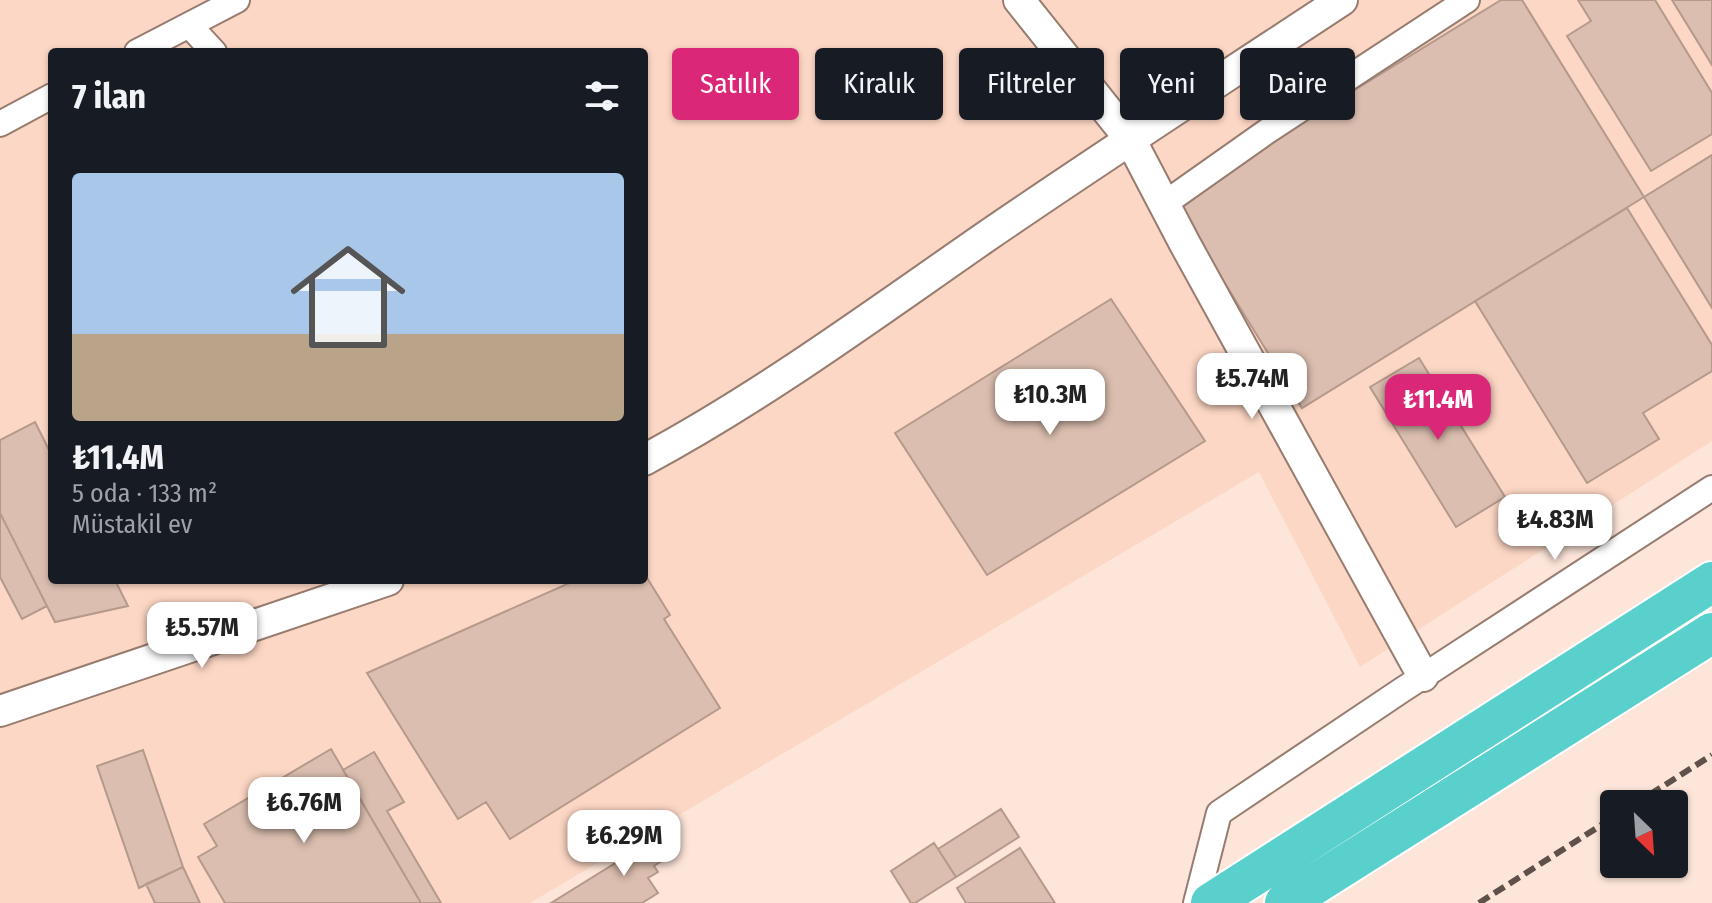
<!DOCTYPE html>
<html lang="tr">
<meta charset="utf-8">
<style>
:root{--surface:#171b24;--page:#20242c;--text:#f1f3f6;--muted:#9ea1a6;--line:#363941;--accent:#db2777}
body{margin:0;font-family:"Fira Sans Condensed",sans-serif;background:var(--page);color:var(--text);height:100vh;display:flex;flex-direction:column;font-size:30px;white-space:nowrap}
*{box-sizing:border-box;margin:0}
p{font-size:26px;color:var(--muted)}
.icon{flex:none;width:44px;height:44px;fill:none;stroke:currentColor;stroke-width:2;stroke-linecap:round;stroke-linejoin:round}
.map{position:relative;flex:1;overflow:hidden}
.sheet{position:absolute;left:48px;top:48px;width:600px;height:536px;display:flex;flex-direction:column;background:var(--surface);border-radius:8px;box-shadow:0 2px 6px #0004}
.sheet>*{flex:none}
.hud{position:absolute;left:672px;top:48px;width:760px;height:72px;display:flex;gap:16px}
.needle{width:52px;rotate:155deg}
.buttons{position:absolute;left:1600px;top:790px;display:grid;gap:16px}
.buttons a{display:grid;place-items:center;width:88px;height:88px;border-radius:8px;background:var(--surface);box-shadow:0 2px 6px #0004;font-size:40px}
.price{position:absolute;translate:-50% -68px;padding:0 18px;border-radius:16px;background:#fff;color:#222;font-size:26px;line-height:52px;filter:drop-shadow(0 2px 4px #0008)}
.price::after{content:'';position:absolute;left:50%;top:48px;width:24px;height:18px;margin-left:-12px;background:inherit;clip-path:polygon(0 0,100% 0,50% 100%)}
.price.on{background:var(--accent);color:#fff}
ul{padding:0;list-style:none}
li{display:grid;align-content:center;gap:16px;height:424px;padding:0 24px}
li+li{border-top:2px solid var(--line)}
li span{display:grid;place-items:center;height:248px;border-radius:8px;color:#555}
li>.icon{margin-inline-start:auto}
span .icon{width:144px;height:144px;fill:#fffc;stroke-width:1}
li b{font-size:34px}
h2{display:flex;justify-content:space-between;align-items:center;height:96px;padding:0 24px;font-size:34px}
.chip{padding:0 28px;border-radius:8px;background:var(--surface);box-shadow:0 2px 6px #0004;font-size:28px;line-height:72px}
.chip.on{background:var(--accent);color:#fff}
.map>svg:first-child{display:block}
</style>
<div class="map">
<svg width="1712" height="903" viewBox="0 0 1712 903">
<rect width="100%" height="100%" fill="#fde5d9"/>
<path fill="#fdd7c5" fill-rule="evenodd" d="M0,0H1712V441L1360,667L1259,472L530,903H0ZM52,52H644V580H52Z"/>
<path fill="#dbbeaf" stroke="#b5998b" stroke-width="2" d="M1501,0H1522L1644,197L1302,408L1174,201Z
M1578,0H1655L1712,93V134L1651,171L1567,36L1591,21Z
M1672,0H1712V65Z
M1712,155V308L1644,197Z
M1627,208L1712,345V371L1643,413L1659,439L1587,483L1475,301Z
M1111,299L1205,441L987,575L895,433Z
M1419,358L1505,497L1456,527L1370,387Z
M35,422L52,456V580H115L128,606L55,622L0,513V440Z
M0,513L47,606L22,619L0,577Z
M644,573L670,615L664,619L720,708L510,839L486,802L458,819L367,673L576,580H644Z
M331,749L421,903H225L198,857L217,846L204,824Z
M143,750L183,867L139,888L97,766Z
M374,752L404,802L387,811L441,903H421L343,770Z
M1001,809L1019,837L956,877L938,849Z
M662,834L674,853L654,866L658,872L648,878L658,893L642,903H551Z
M934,843L956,877L915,903H911L891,871Z
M1020,848L1055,903H966L957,888Z
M183,867L200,903H155L146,884Z"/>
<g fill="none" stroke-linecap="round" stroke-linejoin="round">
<defs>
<path id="minor" d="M189,25L237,0
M137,52L189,25L214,52
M0,124L52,96
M1164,204L1266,132L1467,0
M1196,903L1219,813L1402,690L1712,488"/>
<path id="tertiary" d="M1019,0L1130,139L1185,244L1423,676
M644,460C763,396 873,315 984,238C1102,157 1222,79 1342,0
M0,711L388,580"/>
<path id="trunk" d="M1211,903L1712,582
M1285,903L1712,633"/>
</defs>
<use href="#minor" stroke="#977c6f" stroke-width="28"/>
<use href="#tertiary" stroke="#977c6f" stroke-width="34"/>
<use href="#trunk" stroke="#fff" stroke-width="44"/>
<use href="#minor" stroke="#fff" stroke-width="24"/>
<use href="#tertiary" stroke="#fff" stroke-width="30"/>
<use href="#trunk" stroke="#5ad0cc" stroke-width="40"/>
<path stroke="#5f514a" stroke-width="6" stroke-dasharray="12 6" stroke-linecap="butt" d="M1635,804L1712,755
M1479,903L1614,817"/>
</g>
</svg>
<div class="buttons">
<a><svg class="needle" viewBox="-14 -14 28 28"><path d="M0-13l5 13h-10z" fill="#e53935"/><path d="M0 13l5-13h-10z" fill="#9ea1a6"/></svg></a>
</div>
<b class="price" style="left:1252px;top:421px">₺5.74M</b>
<b class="price" style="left:1050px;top:437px">₺10.3M</b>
<b class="price on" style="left:1438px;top:442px">₺11.4M</b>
<b class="price" style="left:1555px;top:562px">₺4.83M</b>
<b class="price" style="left:202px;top:670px">₺5.57M</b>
<b class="price" style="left:304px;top:845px">₺6.76M</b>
<b class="price" style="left:624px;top:878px">₺6.29M</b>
<div class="hud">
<a class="chip on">Satılık</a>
<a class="chip">Kiralık</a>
<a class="chip">Filtreler</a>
<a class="chip">Yeni</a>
<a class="chip">Daire</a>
</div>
<section class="sheet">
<h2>7 ilan<svg class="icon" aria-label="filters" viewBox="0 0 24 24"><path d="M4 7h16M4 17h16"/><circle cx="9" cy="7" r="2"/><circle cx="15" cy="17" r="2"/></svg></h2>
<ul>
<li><span style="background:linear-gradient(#a9c7e8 65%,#b9a48a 0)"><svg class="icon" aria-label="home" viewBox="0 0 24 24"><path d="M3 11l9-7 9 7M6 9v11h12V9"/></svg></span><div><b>₺11.4M</b><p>5 oda · 133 m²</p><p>Müstakil ev</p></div></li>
</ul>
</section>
</div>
